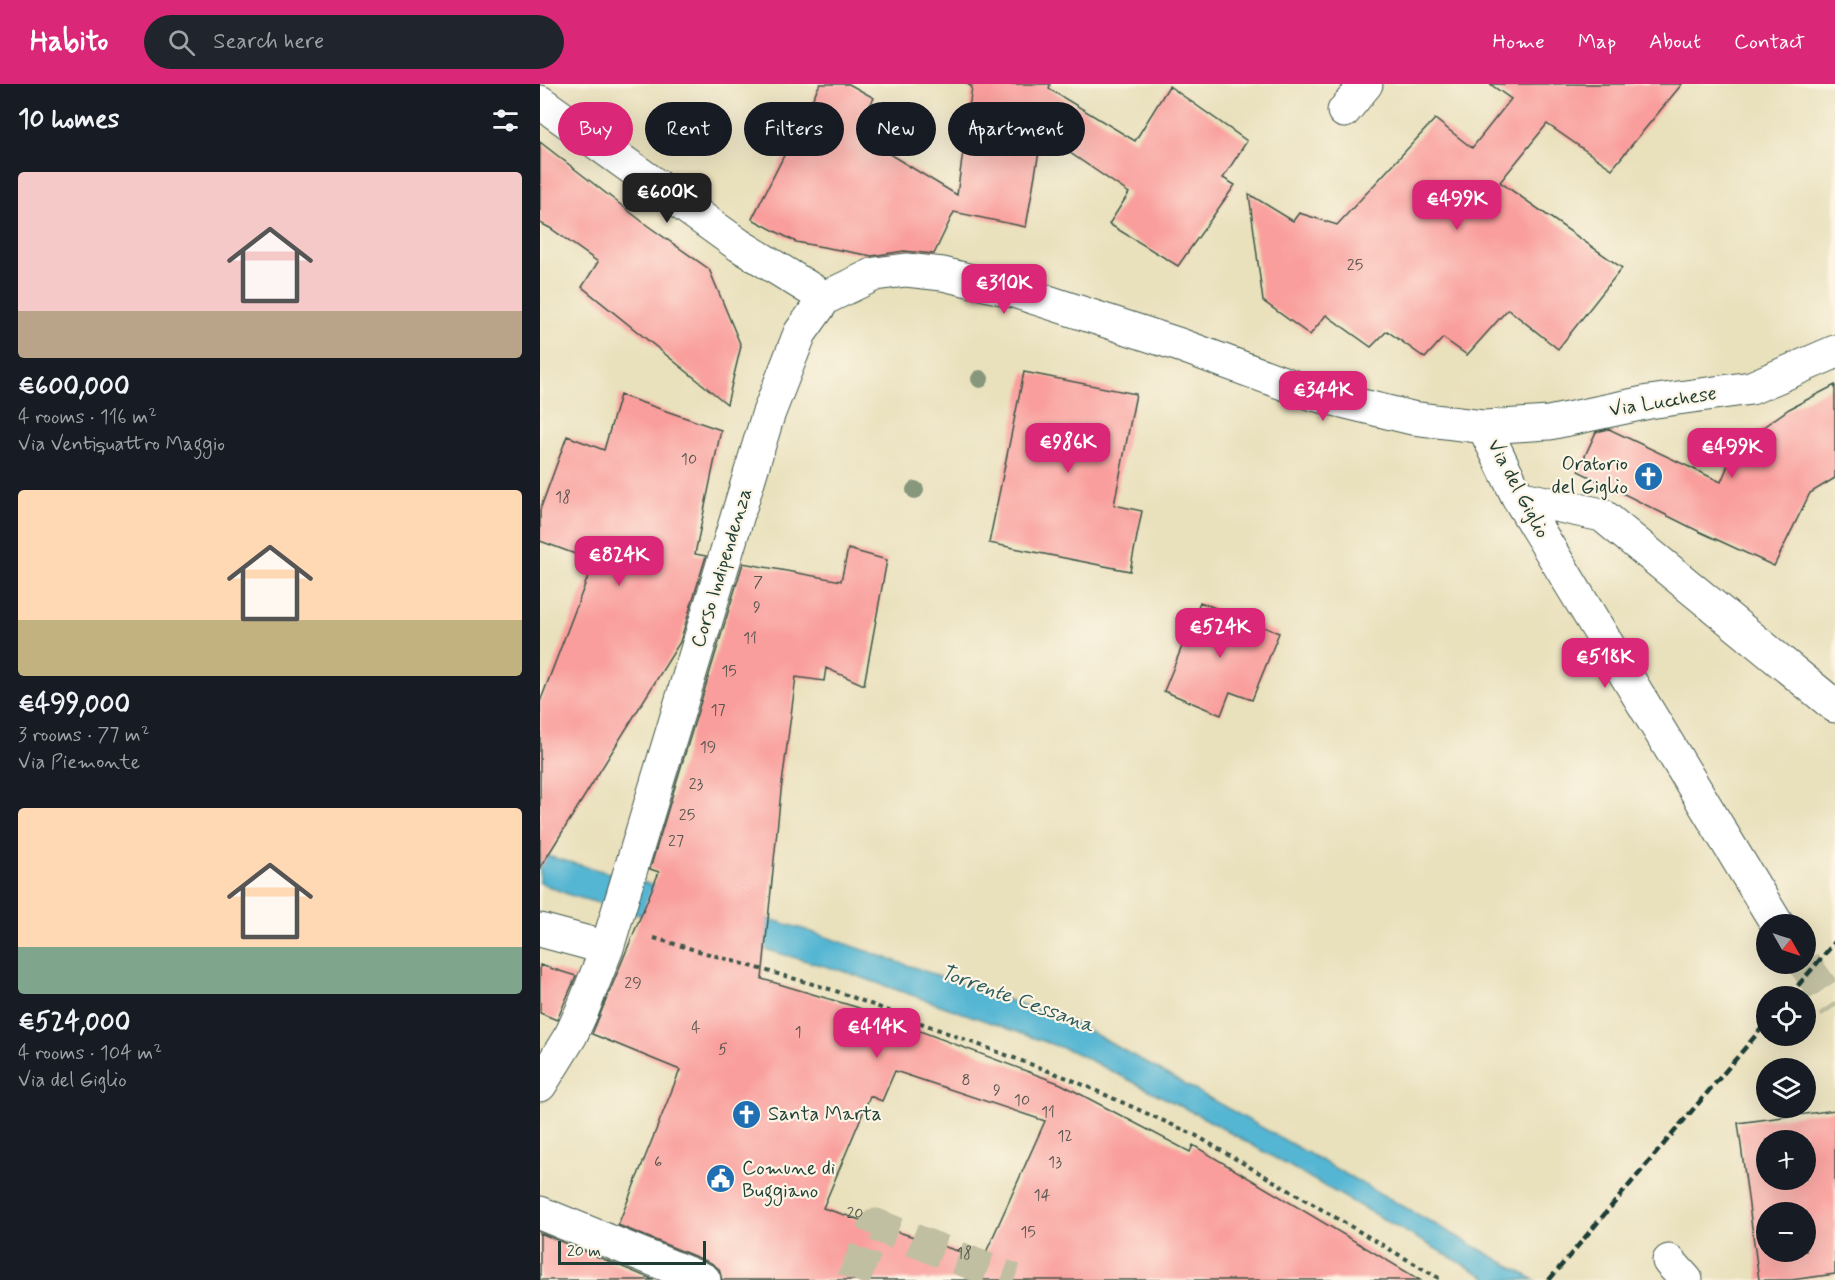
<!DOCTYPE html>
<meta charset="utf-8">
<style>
:root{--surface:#171b24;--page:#20242c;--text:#f1f3f6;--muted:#9ea1a6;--accent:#db2777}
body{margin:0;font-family:Mynerve,sans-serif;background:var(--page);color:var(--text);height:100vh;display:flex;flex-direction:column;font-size:22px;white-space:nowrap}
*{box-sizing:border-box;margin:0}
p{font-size:20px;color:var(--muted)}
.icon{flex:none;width:33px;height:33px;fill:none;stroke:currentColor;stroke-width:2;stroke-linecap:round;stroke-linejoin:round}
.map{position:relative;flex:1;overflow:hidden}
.sheet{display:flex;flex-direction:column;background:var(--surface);width:540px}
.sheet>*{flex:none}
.guide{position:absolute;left:18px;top:18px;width:570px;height:54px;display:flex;gap:12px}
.needle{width:39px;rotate:129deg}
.buttons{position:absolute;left:1216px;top:830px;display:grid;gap:12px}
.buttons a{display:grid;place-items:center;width:60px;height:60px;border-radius:50%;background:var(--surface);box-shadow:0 6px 24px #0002;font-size:30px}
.scale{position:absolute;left:18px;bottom:15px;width:148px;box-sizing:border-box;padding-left:6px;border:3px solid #1f3d34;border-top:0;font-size:16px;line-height:21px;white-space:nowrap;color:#1f3d34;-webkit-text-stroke:4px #fcf5e5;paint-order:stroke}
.price{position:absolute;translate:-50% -51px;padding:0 14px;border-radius:12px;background:var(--accent);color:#fff;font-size:20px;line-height:39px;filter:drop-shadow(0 2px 3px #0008)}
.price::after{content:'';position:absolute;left:50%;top:36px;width:18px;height:14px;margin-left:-9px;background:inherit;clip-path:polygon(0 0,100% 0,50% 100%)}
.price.active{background:#222;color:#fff}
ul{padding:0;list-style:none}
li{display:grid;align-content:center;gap:12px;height:318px;padding:0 18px}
li span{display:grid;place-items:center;height:186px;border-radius:6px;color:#555}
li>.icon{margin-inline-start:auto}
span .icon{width:108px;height:108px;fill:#fffc;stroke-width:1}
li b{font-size:26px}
h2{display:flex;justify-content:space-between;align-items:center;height:72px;padding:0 18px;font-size:26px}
.tag{padding:0 21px;border-radius:27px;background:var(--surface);box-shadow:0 6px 24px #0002;font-size:21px;line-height:54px}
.tag.active{background:var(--accent);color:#fff}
header{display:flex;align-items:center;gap:36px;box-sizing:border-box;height:84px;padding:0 30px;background:var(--accent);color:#fff}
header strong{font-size:28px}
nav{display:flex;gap:33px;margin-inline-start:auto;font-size:21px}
.search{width:420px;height:54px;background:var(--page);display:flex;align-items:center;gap:15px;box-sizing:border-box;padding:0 21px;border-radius:33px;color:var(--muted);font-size:22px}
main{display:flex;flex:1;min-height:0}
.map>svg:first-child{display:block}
</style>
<header>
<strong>Habito</strong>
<div class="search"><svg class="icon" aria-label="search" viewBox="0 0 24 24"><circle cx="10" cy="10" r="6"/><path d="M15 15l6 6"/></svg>Search here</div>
<nav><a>Home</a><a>Map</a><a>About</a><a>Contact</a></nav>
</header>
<main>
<section class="sheet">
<h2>10 homes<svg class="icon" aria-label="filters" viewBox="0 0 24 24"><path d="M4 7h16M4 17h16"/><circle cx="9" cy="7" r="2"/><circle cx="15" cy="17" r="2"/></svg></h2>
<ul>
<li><span style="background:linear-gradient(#f6c9c9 75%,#b9a48a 0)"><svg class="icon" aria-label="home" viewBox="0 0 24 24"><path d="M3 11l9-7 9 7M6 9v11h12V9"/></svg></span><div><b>€600,000</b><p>4 rooms · 116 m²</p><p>Via Ventiquattro Maggio</p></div></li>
<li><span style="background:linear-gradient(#ffd9b3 70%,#c2b280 0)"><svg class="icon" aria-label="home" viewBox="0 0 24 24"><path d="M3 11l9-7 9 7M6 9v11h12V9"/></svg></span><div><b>€499,000</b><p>3 rooms · 77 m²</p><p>Via Piemonte</p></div></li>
<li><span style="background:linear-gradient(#ffd9b3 75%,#7fa58c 0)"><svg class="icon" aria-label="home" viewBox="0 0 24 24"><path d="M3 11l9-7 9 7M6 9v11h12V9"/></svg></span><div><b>€524,000</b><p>4 rooms · 104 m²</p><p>Via del Giglio</p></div></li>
</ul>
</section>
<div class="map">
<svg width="1295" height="1196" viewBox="0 0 1295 1196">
<rect width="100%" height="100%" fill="#fcf5e5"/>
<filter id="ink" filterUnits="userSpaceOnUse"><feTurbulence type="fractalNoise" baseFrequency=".0167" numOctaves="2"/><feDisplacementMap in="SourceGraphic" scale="12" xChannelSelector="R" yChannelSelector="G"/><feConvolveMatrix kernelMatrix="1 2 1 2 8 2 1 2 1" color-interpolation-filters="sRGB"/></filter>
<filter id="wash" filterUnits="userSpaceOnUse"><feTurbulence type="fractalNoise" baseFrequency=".008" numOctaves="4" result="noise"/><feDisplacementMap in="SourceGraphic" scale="24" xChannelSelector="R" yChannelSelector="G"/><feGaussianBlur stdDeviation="1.35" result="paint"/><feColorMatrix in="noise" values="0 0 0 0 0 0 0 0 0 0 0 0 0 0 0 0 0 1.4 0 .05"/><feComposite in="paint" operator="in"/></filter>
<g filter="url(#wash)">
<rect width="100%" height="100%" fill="#e9e0bc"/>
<path fill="#54b6d3" stroke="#3a7a84" stroke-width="1.5" d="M0,770L146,810L266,846L535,939L995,1196H951L666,1035L534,968L306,888L30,811L0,799Z"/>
<g id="blocks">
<path fill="#f99e9c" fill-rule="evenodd" d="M280,0H309L334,14L324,33L340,40L331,59L417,111L432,3L427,0H510L509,5L595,57L629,2L707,57L683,94L695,101L638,182L569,140L589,109L502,50L486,143L414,128L394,170L364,167L332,172L256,158L212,135Z
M950,0H1142L1072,85L1007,40L960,98L1082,184L1018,265L968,225L927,271L903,254L885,274L847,247L831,263L786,231L770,251L723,217L709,110L753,137L759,129L797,141L895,35L932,64L971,15Z
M0,58L108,142L169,185L201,262L187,320L42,203L58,178L10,144L0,139Z
M484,288L596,310L574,421L602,427L590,487L449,459Z
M1295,301V394L1270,409L1234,482L1156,446L1038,387L1056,348L1069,345L1181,398L1196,362L1249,325Z
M80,311L181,346L155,470L166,472L140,558L0,784V618L54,477L0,457V426L27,352L64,366Z
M308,465L347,476L324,601L286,584L284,597L256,593L241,707L222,895L316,923L521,1000L650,1068L653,1061L880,1196H182L179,1185L171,1179L78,1141L140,986L52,950L119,788L110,785L203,479L301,497ZM355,987L505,1037L443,1175L283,1124L330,1012L342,1017Z
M660,518L739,549L712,616L690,608L681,631L624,607Z
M0,881L36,892L17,936L0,929Z
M1295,1026V1190L1251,1196H1219L1198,1039ZM1227,1056H1266V1095H1227ZM1227,1128H1266V1167H1227Z
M0,1149L114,1196H0Z"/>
</g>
</g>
<g filter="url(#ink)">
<use href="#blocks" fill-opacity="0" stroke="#3d5548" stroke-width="1.5"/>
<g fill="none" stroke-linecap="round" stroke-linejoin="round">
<path stroke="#c1bfa1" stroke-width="33" stroke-dasharray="33 16" stroke-linecap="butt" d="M1264,879L1295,923
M313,1196L336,1141L474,1196"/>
<defs>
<path id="minor" d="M0,18L199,161L285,214
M804,27L826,0
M944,343L978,413L1237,840
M978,413L1062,431L1295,622
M0,846L67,864
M0,1001L31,951L42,927L67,864L228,331L260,249L285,214L335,190L366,186L403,190L474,207L640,261L773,310L872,334L944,343L1009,339L1109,318L1211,304L1295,268
M0,1129L164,1196
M1129,1177L1146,1196"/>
</defs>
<use href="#minor" stroke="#3d5548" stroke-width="35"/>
<path stroke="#3d5548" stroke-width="4" stroke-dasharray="4.5 4.5" stroke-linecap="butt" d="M114,854L293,906L530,995L655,1051L902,1196"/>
<use href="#minor" stroke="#fff" stroke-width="33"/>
<path stroke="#1f3d34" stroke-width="4.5" stroke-dasharray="9 4.5" stroke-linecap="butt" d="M1249,912L1295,858
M1009,1196L1227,938"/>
</g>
<g fill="#87977b">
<circle cx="440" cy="295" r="9"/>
<circle cx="375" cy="406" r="9"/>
</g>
</g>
<defs>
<symbol id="church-disc" viewBox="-11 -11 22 22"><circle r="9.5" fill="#1f6fb2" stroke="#fcf5e5"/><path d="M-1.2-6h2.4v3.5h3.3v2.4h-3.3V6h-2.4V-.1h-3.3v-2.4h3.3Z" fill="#fff"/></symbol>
<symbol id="civic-disc" viewBox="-11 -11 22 22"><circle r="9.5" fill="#1f6fb2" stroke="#fcf5e5"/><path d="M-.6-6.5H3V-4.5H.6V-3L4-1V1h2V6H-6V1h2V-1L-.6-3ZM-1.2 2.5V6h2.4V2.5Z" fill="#fff"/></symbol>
</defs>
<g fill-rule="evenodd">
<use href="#church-disc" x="1092" y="376" width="33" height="33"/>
<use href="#church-disc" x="190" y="1014" width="33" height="33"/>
<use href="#civic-disc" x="164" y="1078" width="33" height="33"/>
</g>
<g text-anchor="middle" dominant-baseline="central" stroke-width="4.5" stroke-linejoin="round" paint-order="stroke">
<g font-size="16" fill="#56554e">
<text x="815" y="181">25</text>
<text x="149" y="375">10</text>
<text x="23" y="413">18</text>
<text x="218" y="498">7</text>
<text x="217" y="523">9</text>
<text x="210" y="554">11</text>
<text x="189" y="587">15</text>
<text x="178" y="626">17</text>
<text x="168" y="663">19</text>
<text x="156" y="700">23</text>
<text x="147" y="731">25</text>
<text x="136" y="757">27</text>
<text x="93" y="899">29</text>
<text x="156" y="943">4</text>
<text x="258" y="948">1</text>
<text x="183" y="965">5</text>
<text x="426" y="996">8</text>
<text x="457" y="1006">9</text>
<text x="482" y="1016">10</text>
<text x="508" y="1028">11</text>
<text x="525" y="1052">12</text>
<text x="118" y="1078">6</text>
<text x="515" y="1078">13</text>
<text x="502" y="1111">14</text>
<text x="315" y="1129">20</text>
<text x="488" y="1148">15</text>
<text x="424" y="1169">18</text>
</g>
<g font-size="20" fill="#1f3d34" stroke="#fcf5e5">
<text transform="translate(1123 318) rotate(-9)">Via Lucchese</text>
<text transform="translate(978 405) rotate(62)">Via del Giglio</text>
<text transform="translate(182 484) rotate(-73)">Corso Indipendenza</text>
</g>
<g font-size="20" fill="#1f3d34" stroke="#fcf5e5" text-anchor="start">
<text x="1088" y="380" text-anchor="end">Oratorio<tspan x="1088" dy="23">del Giglio</tspan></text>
<text x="228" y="1030">Santa Marta</text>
<text x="202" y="1084">Comune di<tspan x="202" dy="23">Buggiano</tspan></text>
</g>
<g font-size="21" font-style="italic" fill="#2c5b5c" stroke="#fcf5e5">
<text transform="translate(477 915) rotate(20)">Torrente Cessana</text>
</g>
</g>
</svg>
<div class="buttons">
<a><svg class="needle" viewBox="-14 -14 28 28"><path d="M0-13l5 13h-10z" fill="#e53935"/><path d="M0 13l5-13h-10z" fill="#9ea1a6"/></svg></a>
<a><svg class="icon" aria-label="locate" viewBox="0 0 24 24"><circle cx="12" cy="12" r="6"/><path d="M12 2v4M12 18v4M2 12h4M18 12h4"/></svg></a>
<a><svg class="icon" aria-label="layers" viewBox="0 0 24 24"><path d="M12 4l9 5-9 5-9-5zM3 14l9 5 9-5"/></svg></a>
<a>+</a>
<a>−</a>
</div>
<div class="scale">20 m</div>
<b class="price active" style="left:127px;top:140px">€600K</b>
<b class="price" style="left:917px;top:147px">€499K</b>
<b class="price" style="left:464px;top:231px">€310K</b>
<b class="price" style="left:783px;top:338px">€344K</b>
<b class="price" style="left:528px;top:390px">€986K</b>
<b class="price" style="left:1192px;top:395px">€499K</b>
<b class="price" style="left:79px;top:503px">€824K</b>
<b class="price" style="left:680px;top:575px">€524K</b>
<b class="price" style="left:1065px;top:605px">€518K</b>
<b class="price" style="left:337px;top:975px">€414K</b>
<div class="guide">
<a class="tag active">Buy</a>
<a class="tag">Rent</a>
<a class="tag">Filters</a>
<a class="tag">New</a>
<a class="tag">Apartment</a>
</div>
</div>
</main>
